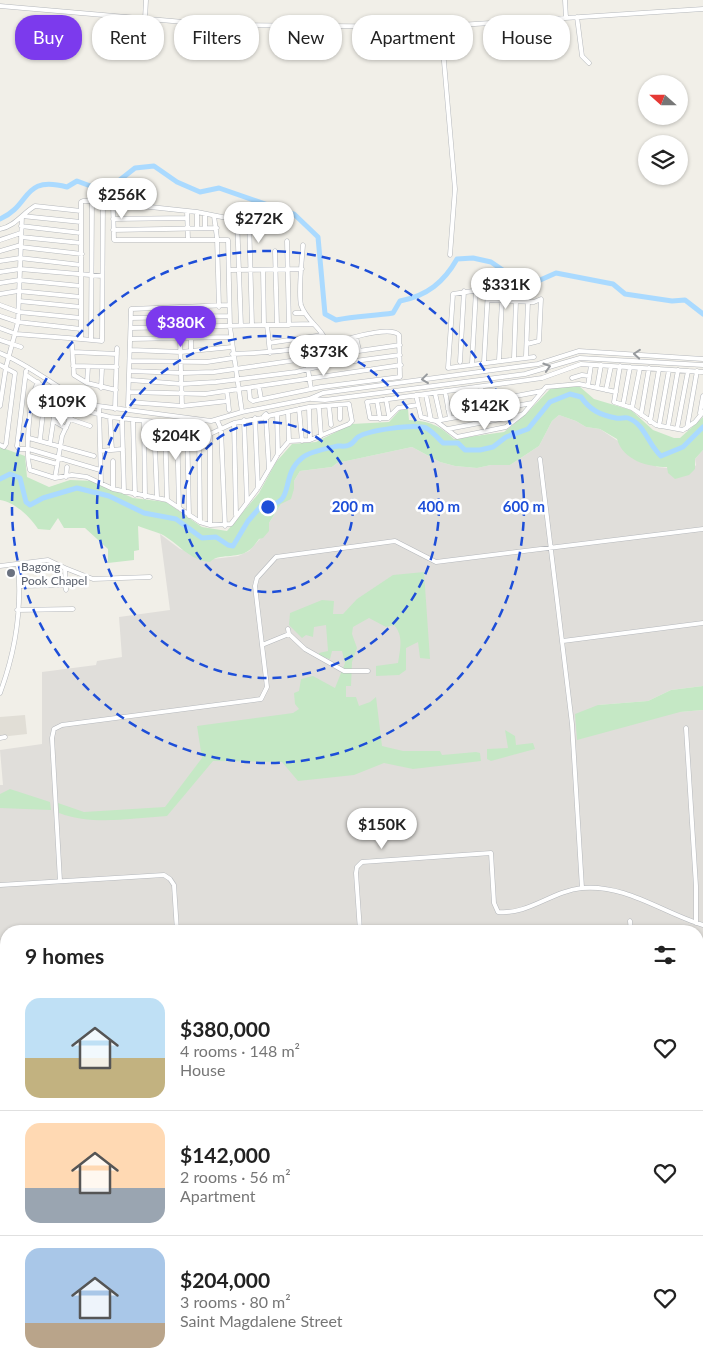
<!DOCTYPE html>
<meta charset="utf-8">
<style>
:root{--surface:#fff;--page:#f2f2f2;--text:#222;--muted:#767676;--line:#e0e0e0;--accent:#7c3aed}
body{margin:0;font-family:Lato,sans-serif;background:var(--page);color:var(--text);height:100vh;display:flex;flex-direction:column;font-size:19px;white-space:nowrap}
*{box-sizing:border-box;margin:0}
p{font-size:16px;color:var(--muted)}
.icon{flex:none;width:28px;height:28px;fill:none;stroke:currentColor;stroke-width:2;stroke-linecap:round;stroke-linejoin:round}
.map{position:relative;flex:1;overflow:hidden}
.sheet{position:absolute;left:0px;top:925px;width:704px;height:446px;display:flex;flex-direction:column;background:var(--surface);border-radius:20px 20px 0 0;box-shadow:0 1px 4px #0004}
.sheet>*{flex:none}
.hud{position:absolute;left:15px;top:15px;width:674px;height:45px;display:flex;gap:10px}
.needle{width:32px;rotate:291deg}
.controls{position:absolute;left:638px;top:75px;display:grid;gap:10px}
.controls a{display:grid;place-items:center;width:50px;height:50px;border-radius:50%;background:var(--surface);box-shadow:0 1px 4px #0004;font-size:25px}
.price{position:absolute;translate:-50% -42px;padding:0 11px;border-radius:18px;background:#fff;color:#222;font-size:16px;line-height:32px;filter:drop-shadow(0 1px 2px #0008)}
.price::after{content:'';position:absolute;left:50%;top:30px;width:15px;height:11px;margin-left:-8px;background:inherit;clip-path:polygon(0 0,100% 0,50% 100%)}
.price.selected{background:var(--accent);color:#fff}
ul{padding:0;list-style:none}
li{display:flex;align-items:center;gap:15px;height:125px;padding:0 25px}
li+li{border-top:1px solid var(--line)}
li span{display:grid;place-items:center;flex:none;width:140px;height:100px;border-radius:15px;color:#555}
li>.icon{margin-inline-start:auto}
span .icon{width:60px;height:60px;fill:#fffc;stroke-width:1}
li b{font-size:21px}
h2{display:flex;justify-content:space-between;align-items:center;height:60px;padding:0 25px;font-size:21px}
.tag{padding:0 18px;border-radius:20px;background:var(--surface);box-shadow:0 1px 4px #0004;font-size:18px;line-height:45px}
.tag.selected{background:var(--accent);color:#fff}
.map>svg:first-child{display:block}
</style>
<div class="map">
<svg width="703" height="1371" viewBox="0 0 703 1371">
<rect width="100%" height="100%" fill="#f1efe8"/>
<path fill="#e0deda" d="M559,415L576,421L586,427L600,429L657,467L692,470L696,465L695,459L703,450V686L671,690L648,701L598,705L680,712L703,710V1371H475L460,1365H698V931H6V1012L0,1013V785H3L0,750L42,744V672L96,665L97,661L122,657L119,617L170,610L160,534L180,549L213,559L238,556L249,551L268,530L269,523L281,504L294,489V481L300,471L332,467L337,463L412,447L440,462L455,466L477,468L491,465H510L539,446L552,421Z
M261,1365H428L415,1366L406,1371H264Z"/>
<path fill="#e1ded6" d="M25,715L27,734L0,737V717Z"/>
<path fill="#c5e8c5" d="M579,386L594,399L631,410L653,430L674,438H680L703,417V450L695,459V469L689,475L675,479L668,473L667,467C647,467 623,460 617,439L600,429L586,427L576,421L559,415L552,421L539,446L510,465H491L477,468L455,466L440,462L412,447L337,463L332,467L300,471L294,481V489L291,499L281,504L269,523V531L263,538L259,539C256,543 252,549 248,551C237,559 218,553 210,562C190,561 177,542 161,534C154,531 145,529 138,526L139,550L134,551V560L108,563V549L85,528H64L58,518L50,530L38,529C30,517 15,502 0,500V447L25,456L27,477L49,487L70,480L95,481L133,498L166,502L202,527L227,531L259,493L276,462L292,444L316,442L352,424L389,422L400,410L408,409L409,420C429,421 439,425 454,439L504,432L525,415L551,388Z
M424,572L430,659L420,658L418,642L406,648V670L399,675L376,676V666L398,663C400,649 404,636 394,625L386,627L369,618L353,627L352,634L357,648L352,662L351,686H346V697H356L359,706L370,702L376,697L382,746L403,751H440L442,755L476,752L480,753L481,761L413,769L384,763L354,775L298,781L282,762L213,761L167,816C131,818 94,826 59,813L58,803L84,812L165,807L202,758L197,726L293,713L299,709L295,704L294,693L299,691L301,679L313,676L335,688L345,663L342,651H332L330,659L319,656V653L328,651L326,625L314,627L313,637L306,635L302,638L289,625L290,613L322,600L334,601L333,614H343L357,599L393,575Z
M703,686V710L680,712L577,740L575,714L598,705L648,701L671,690Z
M505,730L515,736L516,745L533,743L535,749L491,761L487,759V749L508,748Z
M10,789L50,802L51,810L0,808V794Z"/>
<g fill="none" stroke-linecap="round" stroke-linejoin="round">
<path stroke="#aadaff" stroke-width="1" d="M0,1197L6,1198
M698,1234L703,1239"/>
<path stroke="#aadaff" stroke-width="5" d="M0,219C32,205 21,175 67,187L77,181L93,187L116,183L135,168L154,166L177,182L200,192L219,188L294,214L318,237L325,314L336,320C356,316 374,316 393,313L400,301C427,296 444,282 457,259L473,258L491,262L517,280L538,281L556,273L613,284L625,294L672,301L685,300L703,314
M0,479L10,474L20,478L26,502L30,505L43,498L77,488L109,496L144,513L176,519L202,538L216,537L228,545L233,546L248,521L262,505C298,506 278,477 302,458C308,452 329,448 338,446C341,446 346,447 349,445C353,444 355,439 358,437C369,430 413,424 426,428C432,431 438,438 443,443H458L465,450H480L493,447L506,437L528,429L550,402L570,394L581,397C590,410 600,415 616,418C620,419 625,417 628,418C644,423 649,446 661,456L683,447L703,427"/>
<defs>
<path id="minor" d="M565,0L566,18
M0,6L218,25L428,27L703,9
M577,17L582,56L589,63
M145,19L146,0
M441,27L455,189L450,255
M103,201L102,341L81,339V202L83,201H105
M187,211L188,239
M197,212L227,218H249L252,325
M205,214V228
M214,216L217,238L219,307
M237,218L241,326
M113,219L187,218
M21,226L81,233
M197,228V212L113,203L114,240H228L230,327L242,412
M0,229C14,227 23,213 35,206L81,211
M113,230L217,228
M21,237L81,243
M0,240L21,233
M287,241L289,325
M303,245C302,259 298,292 301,305C306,321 324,329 327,345
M21,247L82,254
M0,251L21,245
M275,251L277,325
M0,261L20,258L81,265
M229,270L302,269
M263,270L264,325
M0,272L20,269L102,276
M0,283L19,280L81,286
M0,294L18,291L81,297
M488,300L534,302L541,299L539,341L527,344
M19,301L81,307
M0,305L19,312L81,318
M295,313H305
M0,316L18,322L81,329
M131,318L229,316
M267,325L270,353
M0,328L16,334L81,339
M131,328L314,324
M356,337L359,350
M191,338V351
M131,339L230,337
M180,339L182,406
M0,340L21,347
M91,340L92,201
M269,343L323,335
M72,345L74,375L87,383L116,390
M305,349L311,389
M131,350L181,352L232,347
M73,352L117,354
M0,353C33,366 59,391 91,405L211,421L242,412L309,399L323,393L538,364L579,351L703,359
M232,354C273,353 311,349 351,338C361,335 392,327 399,335L400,377L321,387L253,401L250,399L249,388
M526,356L528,301
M514,358L516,301
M499,360L502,300
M130,361L207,362L233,358
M460,362L464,291
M484,362L488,290L486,289L453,294L448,368L534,357
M472,363L476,290
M0,365L15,373L6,444L4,447L0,445
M73,366L117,367
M620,366L614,402L632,408L656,425L683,430L695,422L703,412
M26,371L17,446L19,449H29L100,470
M130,371L182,373L214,372L400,345
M26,375L75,408L110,417L194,426L210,434L234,423L268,417L266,414L264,416
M572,378L582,375L589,376
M130,380L182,384L216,382L296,372L325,365L400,355
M38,382C29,399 25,451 30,470L55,478L72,475L87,477L113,489L167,500L200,522L210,525L231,524L258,488L278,454L289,441L310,440L349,424L352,421L349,404L309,407L268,416
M87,383L88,367
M588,386L591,365
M259,387L261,399
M481,387L487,421
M101,388L102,368
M597,388L601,365
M606,390L611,366
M227,391L229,410
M445,391L450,418
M129,392L205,394L401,365
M435,393L441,420
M416,395L421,417L436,421L457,437L506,427L524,413L546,387L579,384L616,392
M426,395L431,420
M311,399L325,400L525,374L580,358L703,365
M386,399L389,416
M377,401L380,419
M129,402L182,406L228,401
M44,403L70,419L90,426
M418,405L398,408L388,418H370L367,402L542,378L581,364L703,372
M623,405L630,367
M0,406L6,367L18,322L22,216L81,222
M128,406L131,309L229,305
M329,406L331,425
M99,407L101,483
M309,407L310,440
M319,408L321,436
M632,408L640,368
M115,409L117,348
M299,409L302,441
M448,409L542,391
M288,412L289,441
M700,413L703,396
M277,414L278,454
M641,415L649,368
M110,417L112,450
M255,418L258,488
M266,418L269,469
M122,419L124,492
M340,419V405
M133,420L135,495
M217,420L221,429L225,526
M244,420L247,502
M54,421L66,428
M144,421L145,497
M436,421L532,403
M154,422L157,497
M650,422L659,369
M165,423L167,500
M234,423L236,515
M177,424L179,508
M187,425L189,516
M659,426L669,370
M668,427L678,370
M687,428L697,371
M199,429L200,522
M448,429L521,415
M677,429L688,371
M210,434V525
M29,438L94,456
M40,439L45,396L48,391
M50,443L55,410
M100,451L123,449
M29,456L57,464
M540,459L572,724L582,888
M113,461V489
M66,477L67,467
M55,478L62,436L75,408
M0,566L48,560L65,568
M19,586L66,585
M66,590L65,568L93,579L150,577
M17,610L73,609
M288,629L289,634L305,649L344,671H368
M563,641L703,623
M262,645L289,634
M0,693C15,653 22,608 18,565
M686,728L696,886V923
M0,738L5,737
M60,881L52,738L54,729L62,725L261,699L267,687L255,586L257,578L276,557L395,541L436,562L703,529
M0,885L164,875L170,879L174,885L177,931
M630,921L631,931
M360,931L356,873L357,867L362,862L491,853L494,903L498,912C528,915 552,891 582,888C626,884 663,913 703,925
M0,978L6,979
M0,1009L6,1008
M698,1123L703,1122
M3,1133H6
M698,1252L703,1254
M0,1339L2,1296L6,1295
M15,1365V1371
M571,1365V1368
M651,1365V1371
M33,1371V1365
M101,1371V1365
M116,1371V1365
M144,1371V1365
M348,1371V1365"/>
</defs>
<use href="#minor" stroke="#b5b8bc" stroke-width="5"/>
<use href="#minor" stroke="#fff" stroke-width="4"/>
</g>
<defs><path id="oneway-chevron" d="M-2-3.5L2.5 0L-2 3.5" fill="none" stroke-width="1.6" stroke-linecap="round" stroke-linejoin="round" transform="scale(1.25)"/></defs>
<g stroke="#979a9d">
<use href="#oneway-chevron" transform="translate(637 354) rotate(-175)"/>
<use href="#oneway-chevron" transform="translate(547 367) rotate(-17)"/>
<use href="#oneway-chevron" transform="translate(425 379) rotate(173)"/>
</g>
<g fill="none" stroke="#1d4ed8" stroke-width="2.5" stroke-dasharray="9 6">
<circle cx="268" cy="507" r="85"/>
<circle cx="268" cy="507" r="171"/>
<circle cx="268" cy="507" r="256"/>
</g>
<circle fill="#6b7280" stroke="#fff" stroke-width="2" cx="11" cy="573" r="5"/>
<g text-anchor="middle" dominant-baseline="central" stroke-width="5" stroke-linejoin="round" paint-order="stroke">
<g font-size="12" fill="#5b616d" stroke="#fff" text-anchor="start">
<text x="21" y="566">Bagong<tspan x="21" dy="14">Pook Chapel</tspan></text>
</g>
</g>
<circle cx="268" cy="507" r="8" fill="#1d4ed8" stroke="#fff" stroke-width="2.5"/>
<g font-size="15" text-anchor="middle" font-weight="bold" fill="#1d4ed8" stroke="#fff" stroke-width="5" stroke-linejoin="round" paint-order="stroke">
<text x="353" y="512">200 m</text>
<text x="439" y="512">400 m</text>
<text x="524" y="512">600 m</text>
</g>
</svg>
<div class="controls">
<a><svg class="needle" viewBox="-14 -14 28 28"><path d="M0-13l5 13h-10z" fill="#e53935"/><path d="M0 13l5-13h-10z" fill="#767676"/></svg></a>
<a><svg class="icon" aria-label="layers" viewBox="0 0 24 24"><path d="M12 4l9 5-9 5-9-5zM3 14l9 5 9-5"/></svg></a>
</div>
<b class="price" style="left:122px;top:220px">$256K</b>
<b class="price" style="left:259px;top:244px">$272K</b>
<b class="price" style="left:506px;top:310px">$331K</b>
<b class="price selected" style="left:181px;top:348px">$380K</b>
<b class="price" style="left:324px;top:377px">$373K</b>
<b class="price" style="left:62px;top:427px">$109K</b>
<b class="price" style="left:485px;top:431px">$142K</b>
<b class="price" style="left:176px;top:461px">$204K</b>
<b class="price" style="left:382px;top:850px">$150K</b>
<div class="hud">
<a class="tag selected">Buy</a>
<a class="tag">Rent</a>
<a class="tag">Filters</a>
<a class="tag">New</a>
<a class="tag">Apartment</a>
<a class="tag">House</a>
</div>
<section class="sheet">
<h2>9 homes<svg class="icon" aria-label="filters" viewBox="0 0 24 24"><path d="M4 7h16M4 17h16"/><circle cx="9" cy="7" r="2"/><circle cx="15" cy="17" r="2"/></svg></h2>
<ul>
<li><span style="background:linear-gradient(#bfe0f5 60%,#c2b280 0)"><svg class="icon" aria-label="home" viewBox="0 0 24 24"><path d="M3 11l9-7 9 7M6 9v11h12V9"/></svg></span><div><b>$380,000</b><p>4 rooms · 148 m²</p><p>House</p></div><svg class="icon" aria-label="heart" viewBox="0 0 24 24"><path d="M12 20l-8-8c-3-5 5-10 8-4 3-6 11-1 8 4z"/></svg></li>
<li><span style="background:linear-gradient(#ffd9b3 65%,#9aa5b1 0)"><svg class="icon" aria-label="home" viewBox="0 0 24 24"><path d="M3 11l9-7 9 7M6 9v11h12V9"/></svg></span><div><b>$142,000</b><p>2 rooms · 56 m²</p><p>Apartment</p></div><svg class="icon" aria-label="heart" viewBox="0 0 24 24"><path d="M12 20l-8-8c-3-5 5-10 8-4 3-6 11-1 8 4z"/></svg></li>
<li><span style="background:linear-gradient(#a9c7e8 75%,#b9a48a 0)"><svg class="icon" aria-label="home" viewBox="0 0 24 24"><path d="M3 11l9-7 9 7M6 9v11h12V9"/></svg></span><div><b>$204,000</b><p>3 rooms · 80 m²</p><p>Saint Magdalene Street</p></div><svg class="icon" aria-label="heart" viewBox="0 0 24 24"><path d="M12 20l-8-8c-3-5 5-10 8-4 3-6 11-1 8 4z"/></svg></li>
</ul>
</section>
</div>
